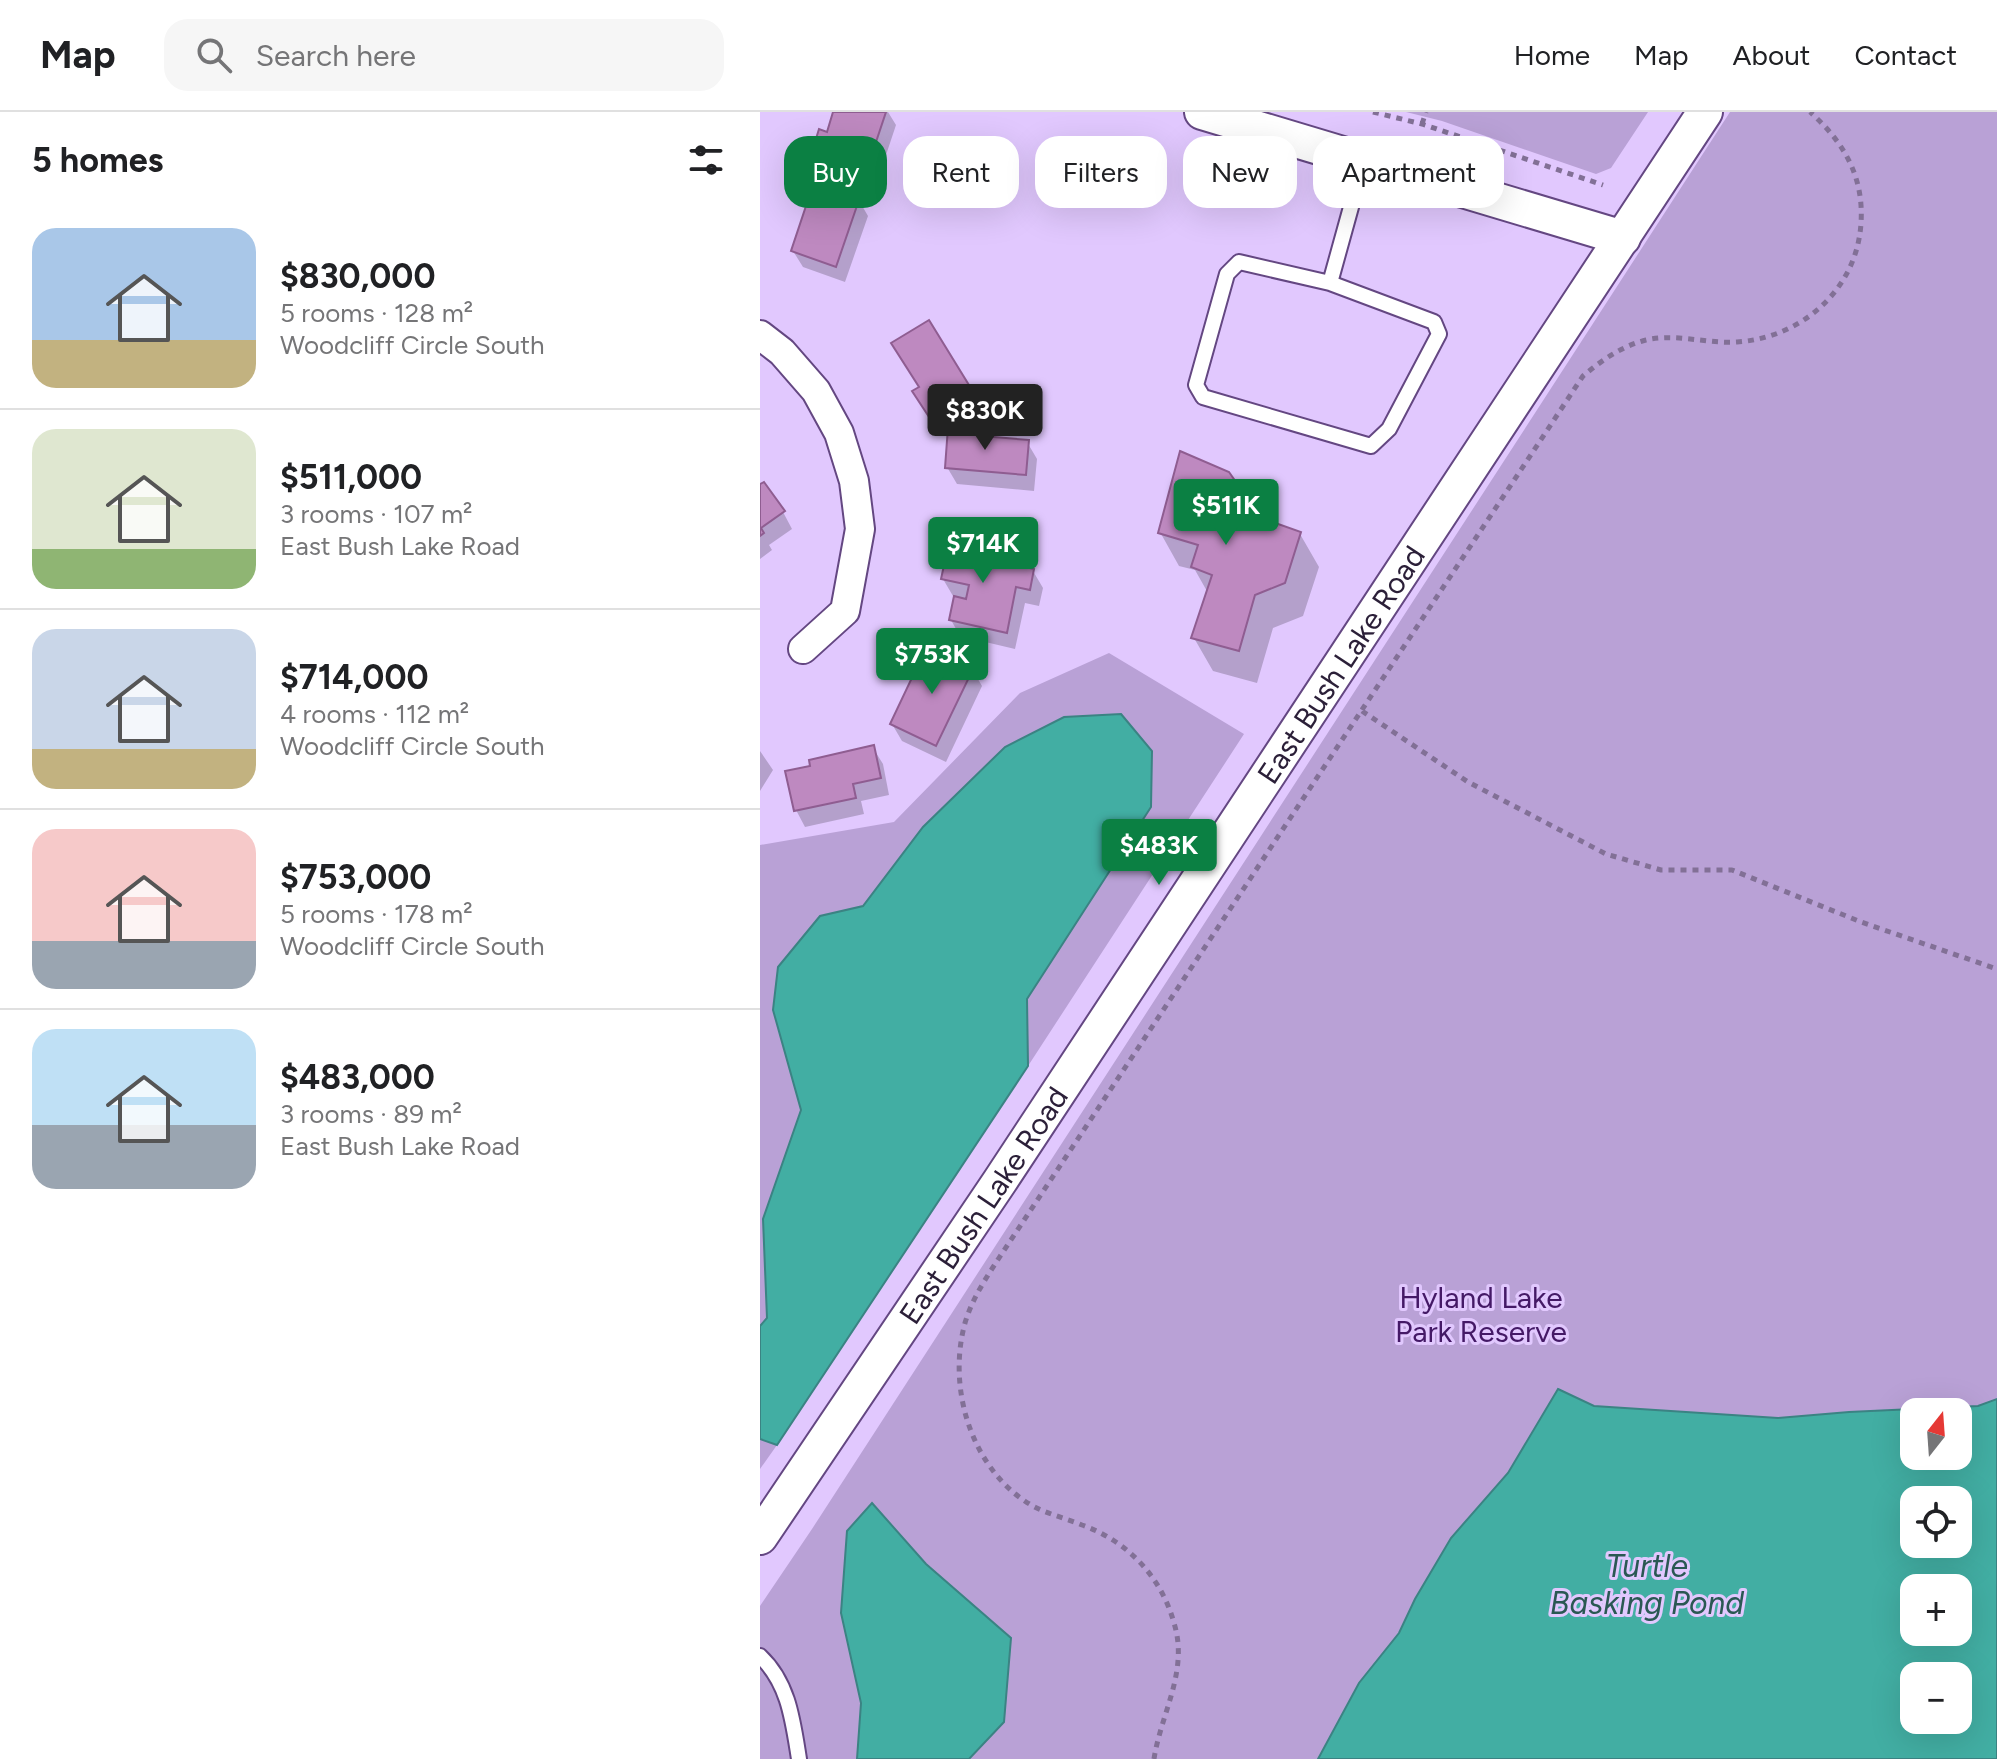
<!DOCTYPE html>
<meta charset="utf-8">
<style>
:root{--surface:#fff;--page:#f6f6f6;--text:#202124;--muted:#757577;--line:#e0e0e0;--accent:#0b8043}
body{margin:0;font-family:Figtree,sans-serif;background:var(--page);color:var(--text);height:100vh;display:flex;flex-direction:column;font-size:30px;white-space:nowrap}
*{box-sizing:border-box;margin:0}
p{font-size:26px;color:var(--muted)}
.icon{flex:none;width:44px;height:44px;fill:none;stroke:currentColor;stroke-width:2;stroke-linecap:round;stroke-linejoin:round}
.map{position:relative;flex:1;overflow:hidden}
.panel{display:flex;flex-direction:column;background:var(--surface);width:760px}
.panel>*{flex:none}
.banner{position:absolute;left:24px;top:24px;width:760px;height:72px;display:flex;gap:16px}
.needle{width:52px;rotate:17deg}
.tools{position:absolute;left:1140px;top:1286px;display:grid;gap:16px}
.tools a{display:grid;place-items:center;width:72px;height:72px;border-radius:16px;background:var(--surface);box-shadow:0 8px 32px #0002;font-size:40px}
.price{position:absolute;translate:-50% -68px;padding:0 18px;border-radius:8px;background:var(--accent);color:#fff;font-size:26px;line-height:52px;filter:drop-shadow(0 2px 4px #0008)}
.price::after{content:'';position:absolute;left:50%;top:48px;width:24px;height:18px;margin-left:-12px;background:inherit;clip-path:polygon(0 0,100% 0,50% 100%)}
.price.active{background:#222;color:#fff}
ul{padding:0;list-style:none}
li{display:flex;align-items:center;gap:24px;height:200px;padding:0 32px}
li+li{border-top:2px solid var(--line)}
li span{display:grid;place-items:center;flex:none;width:224px;height:160px;border-radius:24px;color:#555}
li>.icon{margin-inline-start:auto}
span .icon{width:96px;height:96px;fill:#fffc;stroke-width:1}
li b{font-size:34px}
h2{display:flex;justify-content:space-between;align-items:center;height:96px;padding:0 32px;font-size:34px}
.chip{padding:0 28px;border-radius:24px;background:var(--surface);box-shadow:0 8px 32px #0002;font-size:28px;line-height:72px}
.chip.active{background:var(--accent);color:#fff}
header{display:flex;align-items:center;gap:48px;box-sizing:border-box;height:112px;padding:0 40px;background:var(--surface);border-bottom:2px solid var(--line)}
header strong{font-size:38px}
nav{display:flex;gap:44px;margin-inline-start:auto;font-size:28px}
.search{width:560px;height:72px;background:var(--page);display:flex;align-items:center;gap:20px;box-sizing:border-box;padding:0 28px;border-radius:24px;color:var(--muted);font-size:30px}
main{display:flex;flex:1;min-height:0}
.map>svg:first-child{display:block}
</style>
<header>
<strong>Map</strong>
<div class="search"><svg class="icon" aria-label="search" viewBox="0 0 24 24"><circle cx="10" cy="10" r="6"/><path d="M15 15l6 6"/></svg>Search here</div>
<nav><a>Home</a><a>Map</a><a>About</a><a>Contact</a></nav>
</header>
<main>
<section class="panel">
<h2>5 homes<svg class="icon" aria-label="filters" viewBox="0 0 24 24"><path d="M4 7h16M4 17h16"/><circle cx="9" cy="7" r="2"/><circle cx="15" cy="17" r="2"/></svg></h2>
<ul>
<li><span style="background:linear-gradient(#a9c7e8 70%,#c2b280 0)"><svg class="icon" aria-label="home" viewBox="0 0 24 24"><path d="M3 11l9-7 9 7M6 9v11h12V9"/></svg></span><div><b>$830,000</b><p>5 rooms · 128 m²</p><p>Woodcliff Circle South</p></div></li>
<li><span style="background:linear-gradient(#dfe7d0 75%,#8fb573 0)"><svg class="icon" aria-label="home" viewBox="0 0 24 24"><path d="M3 11l9-7 9 7M6 9v11h12V9"/></svg></span><div><b>$511,000</b><p>3 rooms · 107 m²</p><p>East Bush Lake Road</p></div></li>
<li><span style="background:linear-gradient(#c9d6e8 75%,#c2b280 0)"><svg class="icon" aria-label="home" viewBox="0 0 24 24"><path d="M3 11l9-7 9 7M6 9v11h12V9"/></svg></span><div><b>$714,000</b><p>4 rooms · 112 m²</p><p>Woodcliff Circle South</p></div></li>
<li><span style="background:linear-gradient(#f6c9c9 70%,#9aa5b1 0)"><svg class="icon" aria-label="home" viewBox="0 0 24 24"><path d="M3 11l9-7 9 7M6 9v11h12V9"/></svg></span><div><b>$753,000</b><p>5 rooms · 178 m²</p><p>Woodcliff Circle South</p></div></li>
<li><span style="background:linear-gradient(#bfe0f5 60%,#9aa5b1 0)"><svg class="icon" aria-label="home" viewBox="0 0 24 24"><path d="M3 11l9-7 9 7M6 9v11h12V9"/></svg></span><div><b>$483,000</b><p>3 rooms · 89 m²</p><p>East Bush Lake Road</p></div></li>
</ul>
</section>
<div class="map">
<svg width="1237" height="1647" viewBox="0 0 1237 1647">
<rect width="100%" height="100%" fill="#e1c8fe"/>
<path fill="#b9a1d6" fill-rule="evenodd" d="M646,0H888L851,56L836,62L682,9Z
M970,0H1237V1647H0V1494L52,1417ZM1154,1300H1198V1344H1154ZM1154,1388H1198V1432H1154ZM1154,1476H1198V1520H1154ZM1154,1564H1198V1608H1154Z
M349,541L484,622L268,954L267,887L391,695L245,635L163,715L103,794L60,804L13,899L41,998L3,1107L7,1206L0,1214V733L134,710L260,581Z
M0,1327L17,1333L0,1357Z"/>
<path fill="#42aea3" stroke="#3b8383" stroke-width="2" fill-rule="evenodd" d="M361,602L392,639L391,695L267,887L268,954L17,1333L0,1327V1214L7,1206L3,1107L41,998L13,898L18,855L60,804L103,794L163,715L245,635L304,605Z
M798,1277L834,1294L1018,1306L1089,1300L1218,1294L1237,1287V1647H558L599,1571L639,1521L655,1487L691,1426L748,1361ZM1198,1300V1344H1154V1300ZM1198,1388V1432H1154V1388ZM1154,1476H1198V1520H1154ZM1154,1564H1198V1608H1154Z
M112,1391L166,1452L251,1526L244,1610L209,1647H97L101,1591L81,1501L87,1419Z"/>
<path fill="#0003" d="M76,0H128L136,13L114,79L62,62L52,46L68,22Z
M98,87L108,104L85,170L43,155L33,139Z
M168,211L220,295L180,320L165,296L161,276Z
M221,320L225,327L267,330L277,347L274,379L197,372L187,355Z
M0,375L23,400L32,417L9,433L12,438L0,447Z
M499,407L540,422L559,455L543,504L513,516L497,571L453,559L434,526L448,481L435,458L419,454L400,420Z
M229,437L237,451L273,459L283,476L279,494L265,491L255,537L200,524L191,508L196,484H193L183,467Z
M212,557L222,574L186,650L142,629L132,612Z
M113,636L123,652L129,683L101,689L104,702L45,715L36,698Z
M0,639L13,658L0,679Z"/>
<path fill="#be89c0" stroke="#8f5d91" stroke-width="2" d="M73,0H126L105,63L50,46L59,17L67,20Z
M54,70L100,85L76,155L31,139Z
M169,208L212,278L169,305L152,279L159,275L131,231Z
M188,315L222,318V324L269,328L266,363L185,356Z
M420,339L469,360L501,406L541,420L525,471L495,483L479,539L431,526L452,463L431,455L438,433L398,421Z
M4,370L25,399L1,416L4,421L0,424V372Z
M190,426L230,435L228,447L274,457L270,478L256,475L247,521L189,508L194,484L206,487L209,473L181,467Z
M167,534L214,555L176,634L130,612Z
M114,633L121,666L93,672L96,686L34,699L25,659L50,654L49,648Z"/>
<g fill="none" stroke-linecap="round" stroke-linejoin="round">
<defs>
<path id="service" d="M479,150L570,171L674,210L679,222L629,317L611,334L443,285L436,273L467,162Z
M570,171L604,48
M0,1544C29,1571 33,1610 39,1647"/>
<path id="minor" d="M0,223L22,240L56,279L79,321L94,369L100,417L85,499L43,537"/>
<g id="tertiary">
<path d="M442,0L863,126"/>
<path id="s1" d="M0,1425L240,1069L945,0"/>
</g>
</defs>
<use href="#service" stroke="#644782" stroke-width="18"/>
<use href="#minor" stroke="#644782" stroke-width="32"/>
<use href="#tertiary" stroke="#644782" stroke-width="38"/>
<path stroke="#827096" stroke-width="5" stroke-dasharray="6 6" stroke-linecap="butt" d="M613,0L662,12L843,73
M662,12L666,0
M602,599L708,670L846,742L901,758H972L1101,810L1237,857
M394,1647C401,1601 429,1559 414,1511C401,1464 367,1429 322,1413C305,1406 287,1402 271,1393C211,1357 187,1276 205,1211C212,1187 226,1166 239,1146L823,264C842,248 862,234 886,228C916,221 947,232 977,230C1041,226 1097,178 1101,111C1104,65 1084,30 1050,0"/>
<use href="#service" stroke="#fff" stroke-width="14"/>
<use href="#minor" stroke="#fff" stroke-width="28"/>
<use href="#tertiary" stroke="#fff" stroke-width="34"/>
</g>
<g text-anchor="middle" dominant-baseline="central" stroke-width="6" stroke-linejoin="round" paint-order="stroke">
<g font-size="30" fill="#2b1f38" stroke="#e1c8fe">
<text stroke="none"><textPath href="#s1" startOffset="1048">East Bush Lake Road</textPath></text>
<text stroke="none"><textPath href="#s1" startOffset="400">East Bush Lake Road</textPath></text>
</g>
<g font-size="30" fill="#441966" stroke="#e1c8fe">
<text x="721" y="1185">Hyland Lake<tspan x="721" dy="34">Park Reserve</tspan></text>
</g>
<g font-size="32" font-style="italic" fill="#2a5853" stroke="#e1c8fe">
<text x="887" y="1454">Turtle<tspan x="887" dy="37">Basking Pond</tspan></text>
</g>
</g>
</svg>
<div class="tools">
<a><svg class="needle" viewBox="-14 -14 28 28"><path d="M0-13l5 13h-10z" fill="#e53935"/><path d="M0 13l5-13h-10z" fill="#757577"/></svg></a>
<a><svg class="icon" aria-label="locate" viewBox="0 0 24 24"><circle cx="12" cy="12" r="6"/><path d="M12 2v4M12 18v4M2 12h4M18 12h4"/></svg></a>
<a>+</a>
<a>−</a>
</div>
<b class="price active" style="left:225px;top:340px">$830K</b>
<b class="price" style="left:466px;top:435px">$511K</b>
<b class="price" style="left:223px;top:473px">$714K</b>
<b class="price" style="left:172px;top:584px">$753K</b>
<b class="price" style="left:399px;top:775px">$483K</b>
<div class="banner">
<a class="chip active">Buy</a>
<a class="chip">Rent</a>
<a class="chip">Filters</a>
<a class="chip">New</a>
<a class="chip">Apartment</a>
</div>
</div>
</main>
